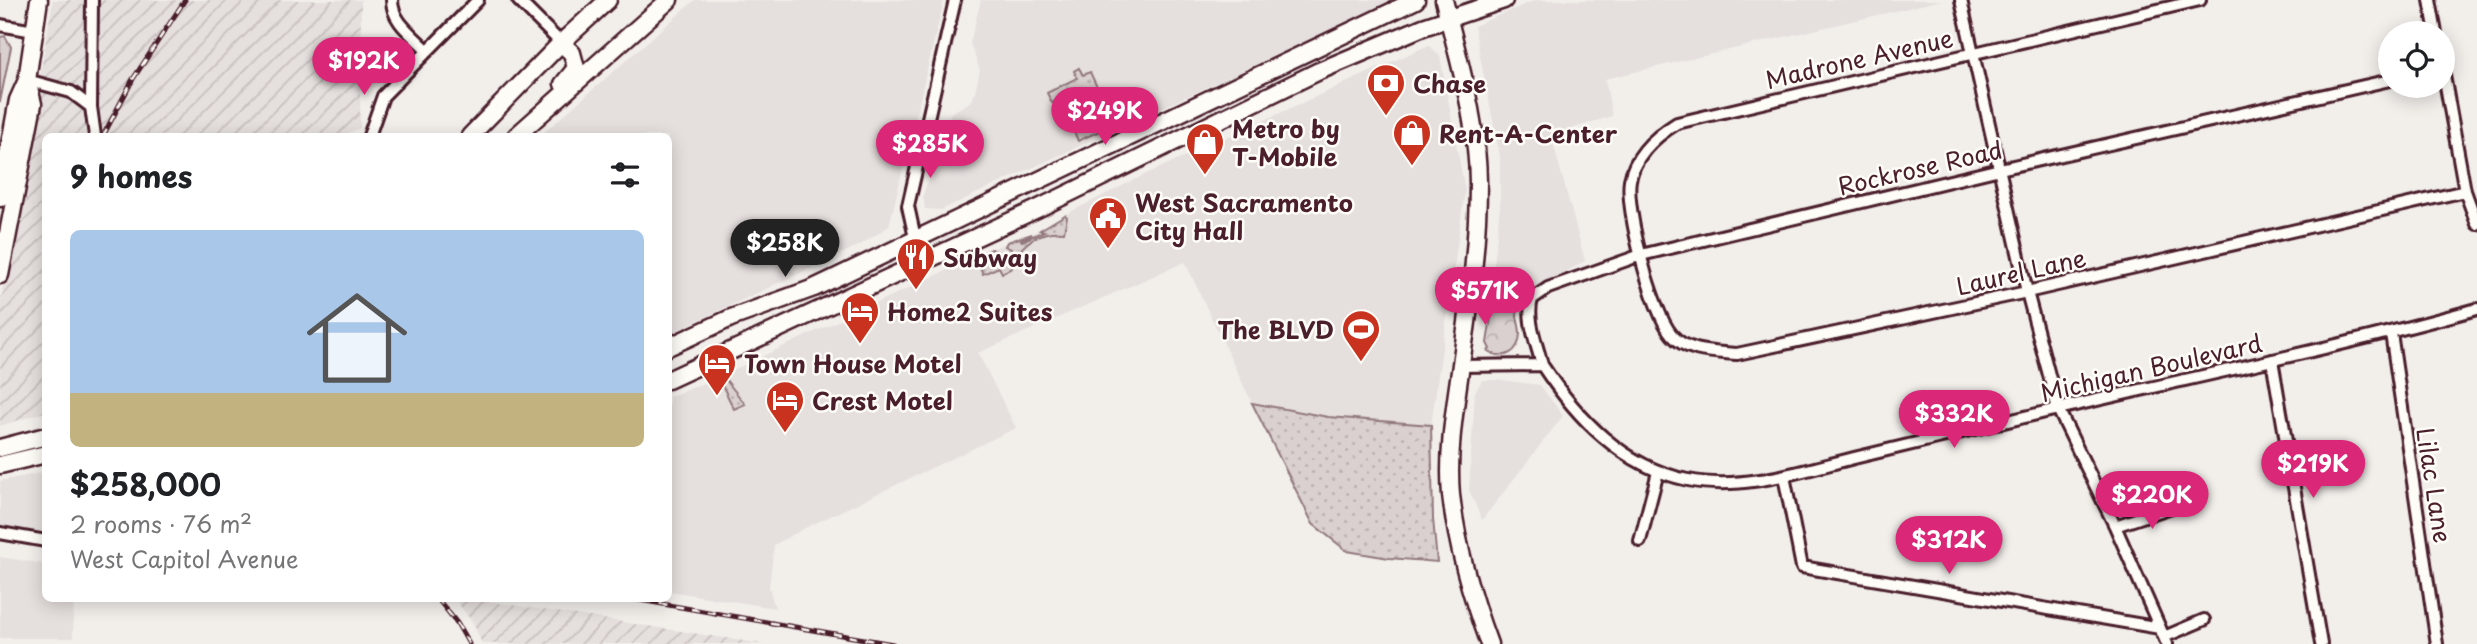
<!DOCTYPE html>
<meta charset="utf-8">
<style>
:root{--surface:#fff;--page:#f6f6f6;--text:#202124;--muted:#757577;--accent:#db2777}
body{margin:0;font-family:"Playpen Sans",sans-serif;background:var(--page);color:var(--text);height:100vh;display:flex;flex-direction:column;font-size:26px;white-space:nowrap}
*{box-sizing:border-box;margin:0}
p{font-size:23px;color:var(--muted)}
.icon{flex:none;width:38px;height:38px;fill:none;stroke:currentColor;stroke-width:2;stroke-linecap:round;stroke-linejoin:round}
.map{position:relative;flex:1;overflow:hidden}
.details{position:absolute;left:42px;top:133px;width:630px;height:469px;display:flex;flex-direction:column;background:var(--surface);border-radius:10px;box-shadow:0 4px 18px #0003}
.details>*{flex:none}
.fabs{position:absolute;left:2378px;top:21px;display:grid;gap:14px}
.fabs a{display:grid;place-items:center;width:77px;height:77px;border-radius:50%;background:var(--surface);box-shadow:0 4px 18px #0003;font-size:35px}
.price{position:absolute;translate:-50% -60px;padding:0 16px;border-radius:24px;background:var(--accent);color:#fff;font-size:23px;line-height:46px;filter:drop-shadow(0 2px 4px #0008)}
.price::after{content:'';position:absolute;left:50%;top:42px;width:21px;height:16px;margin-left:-10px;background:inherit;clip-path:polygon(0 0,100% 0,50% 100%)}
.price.active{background:#222;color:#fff}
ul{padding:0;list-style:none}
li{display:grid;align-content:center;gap:14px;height:371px;padding:0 28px}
li span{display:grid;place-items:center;height:217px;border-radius:10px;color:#555}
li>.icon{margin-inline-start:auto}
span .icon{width:126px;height:126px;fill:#fffc;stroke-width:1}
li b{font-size:30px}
h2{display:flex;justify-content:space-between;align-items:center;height:84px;padding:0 28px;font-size:30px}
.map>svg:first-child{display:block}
</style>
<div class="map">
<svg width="2477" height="644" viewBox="0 0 2477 644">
<defs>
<pattern id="industrial-furrows" width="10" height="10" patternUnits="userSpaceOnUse" patternTransform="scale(1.75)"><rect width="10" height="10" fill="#e5dfdd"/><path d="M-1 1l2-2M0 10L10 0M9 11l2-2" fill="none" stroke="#c6bfbe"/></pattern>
<pattern id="grass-dots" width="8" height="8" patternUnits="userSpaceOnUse" patternTransform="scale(1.75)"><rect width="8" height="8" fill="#d9d0cf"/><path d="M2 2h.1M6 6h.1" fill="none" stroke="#bcb2b2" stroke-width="1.8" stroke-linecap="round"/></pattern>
<pattern id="park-crowns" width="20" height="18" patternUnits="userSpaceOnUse" patternTransform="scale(1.75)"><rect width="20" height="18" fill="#d9d0cf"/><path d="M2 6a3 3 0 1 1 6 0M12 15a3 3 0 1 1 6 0" fill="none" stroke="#bcb2b2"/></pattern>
</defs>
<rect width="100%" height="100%" fill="#f2efeb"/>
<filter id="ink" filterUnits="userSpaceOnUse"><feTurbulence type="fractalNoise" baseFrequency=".0143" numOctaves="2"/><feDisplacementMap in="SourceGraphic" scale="14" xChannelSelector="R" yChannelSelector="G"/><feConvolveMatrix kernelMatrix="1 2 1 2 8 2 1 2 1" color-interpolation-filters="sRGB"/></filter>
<g filter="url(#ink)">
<path fill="#e5dfdd" d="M695,0H944L889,226L860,245L669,334L668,136H540Z
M981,0H1395L941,210L925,209L923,195L951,113L970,102L975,92L980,70L970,43Z
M1536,0H1942L1605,79L1612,116L1551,135L1585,261L1522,296L1490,302L1500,206V156L1474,26Z
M1429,45L1440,56L1465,191L1431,425L1328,417L1252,403L1185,262L978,353L1016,428L805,528L774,545L769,587L775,608L669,591V397L716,378L1005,243L1037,231L1066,214L1144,175Z
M1482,380H1500L1540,385L1563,416L1482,520L1469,490L1475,392Z
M45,472V533L0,526V481Z
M0,557L45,564L46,598L74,599L73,638H0Z"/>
<path fill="url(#industrial-furrows)" d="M53,0H361L360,128L341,136H46L45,412L0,426V305Z
M455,599H474L763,644H482L473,623Z"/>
<path fill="url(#grass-dots)" stroke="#92787d" stroke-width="2" d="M1079,68L1083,75L1090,72L1102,98L1097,101L1104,117L1097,120L1102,130L1078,141L1071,125L1075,110L1052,103L1047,93L1077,78L1074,71Z
M1065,215L1067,217L1064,232C1045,230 1030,237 1018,253L1005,246L1007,242L1032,234L1021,240L1022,241L1044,231L1040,230Z
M991,249L1015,259L1012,268L1002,273L999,267L983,274L975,256Z
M722,375L745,404L734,409L718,377Z
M1252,403L1328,417L1431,425L1433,519L1437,562L1389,558L1347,551L1313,524Z"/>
<path fill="url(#park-crowns)" stroke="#92787d" stroke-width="2" d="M1519,297L1521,299C1519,304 1517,310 1517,316C1518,322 1520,328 1520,334C1519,353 1504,361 1488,351L1490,349L1487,343L1493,304L1509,302Z"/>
<path fill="#d9d0cf" stroke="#92787d" stroke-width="2" d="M5,36L11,47L0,102V37Z"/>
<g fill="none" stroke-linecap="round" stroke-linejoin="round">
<defs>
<path id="street" d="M92,0L91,107L95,136
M392,0C392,22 413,35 427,50
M518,0L561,43
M1961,0L2027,292L2058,409L2115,526L2167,644
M2200,0L1677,123C1656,136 1635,154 1630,180C1625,209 1652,312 1672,335C1687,353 1716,352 1737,354L2027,292L2465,191
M2430,0L2436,33
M0,25L34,31
M2443,70L2465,191L2477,224
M27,80L71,92L91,107
M369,136L383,96L478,0
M925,260L915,238L908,206L955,0
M2391,333L2437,644
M2272,360L2321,644
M1542,365C1537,344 1526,320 1532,299L1548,288L1641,255L2000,169L2390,80
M1461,366L1542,365C1577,418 1623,467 1688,480C1743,491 1801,471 1854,458C1906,446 1957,433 2008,421C2164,383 2322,352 2477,309
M1784,476L1802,567L2160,628
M2115,526L2178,505
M0,533L46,541
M1640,541L1658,472
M2164,637L2204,620"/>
<path id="secondary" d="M1444,0C1458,58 1478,123 1478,183C1478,242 1471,299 1462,357C1456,402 1447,449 1451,495C1457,546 1471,596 1489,644
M561,43L572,53L576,68L563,84
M470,136L561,43L608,0
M516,136L669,0
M0,198L18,100L27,80L39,0
M0,275L33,104L27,80
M668,347L731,318L814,288L1416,0
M668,380L1037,209L1319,71L1423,27L1504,0
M0,448L46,436
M0,465L46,454"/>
</defs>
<use href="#street" stroke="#4a1f2b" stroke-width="16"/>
<use href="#secondary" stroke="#4a1f2b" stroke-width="21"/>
<use href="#street" stroke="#fdfcf7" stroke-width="10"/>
<use href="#secondary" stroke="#fdfcf7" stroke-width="16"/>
<defs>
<path id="rail" d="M103,136L133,79L185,0
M437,598L457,623L469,644
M628,598L893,644"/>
</defs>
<use href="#rail" stroke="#4a1f2b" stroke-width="5"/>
<use href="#rail" stroke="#fdfcf7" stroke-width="2.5" stroke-dasharray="8" stroke-linecap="butt"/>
</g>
</g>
<defs>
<symbol id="bank-pin" viewBox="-11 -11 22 30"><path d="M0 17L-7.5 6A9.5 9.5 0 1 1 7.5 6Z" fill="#c8321e" stroke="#fdfcf7"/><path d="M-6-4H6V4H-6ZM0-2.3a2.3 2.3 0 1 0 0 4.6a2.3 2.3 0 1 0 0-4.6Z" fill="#fff"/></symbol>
<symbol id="shop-pin" viewBox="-11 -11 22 30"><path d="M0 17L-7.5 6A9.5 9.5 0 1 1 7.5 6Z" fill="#c8321e" stroke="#fdfcf7"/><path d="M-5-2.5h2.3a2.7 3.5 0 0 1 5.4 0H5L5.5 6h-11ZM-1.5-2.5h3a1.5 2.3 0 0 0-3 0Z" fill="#fff"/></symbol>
<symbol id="civic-pin" viewBox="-11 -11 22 30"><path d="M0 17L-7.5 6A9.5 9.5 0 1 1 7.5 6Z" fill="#c8321e" stroke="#fdfcf7"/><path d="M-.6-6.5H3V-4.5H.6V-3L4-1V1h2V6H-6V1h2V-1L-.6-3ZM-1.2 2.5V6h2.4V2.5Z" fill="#fff"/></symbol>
<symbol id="restaurant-pin" viewBox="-11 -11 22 30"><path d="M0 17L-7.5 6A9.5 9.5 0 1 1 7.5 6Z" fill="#c8321e" stroke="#fdfcf7"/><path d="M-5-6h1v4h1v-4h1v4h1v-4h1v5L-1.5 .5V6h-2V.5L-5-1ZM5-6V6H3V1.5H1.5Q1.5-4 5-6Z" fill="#fff"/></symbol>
<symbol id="hotel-pin" viewBox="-11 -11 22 30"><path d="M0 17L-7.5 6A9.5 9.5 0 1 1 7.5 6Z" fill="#c8321e" stroke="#fdfcf7"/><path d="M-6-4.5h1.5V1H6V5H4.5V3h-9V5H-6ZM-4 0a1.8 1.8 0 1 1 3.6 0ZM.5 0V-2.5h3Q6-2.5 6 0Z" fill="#fff"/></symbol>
<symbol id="stadium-pin" viewBox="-11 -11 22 30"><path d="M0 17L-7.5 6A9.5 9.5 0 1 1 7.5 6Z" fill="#c8321e" stroke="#fdfcf7"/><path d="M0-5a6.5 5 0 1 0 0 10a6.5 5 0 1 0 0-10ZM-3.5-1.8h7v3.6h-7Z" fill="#fff"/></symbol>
</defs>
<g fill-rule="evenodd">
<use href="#bank-pin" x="1364" y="61" width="44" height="60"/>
<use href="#shop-pin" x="1390" y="111" width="44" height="60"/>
<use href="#shop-pin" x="1183" y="120" width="44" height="60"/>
<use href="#civic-pin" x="1086" y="194" width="44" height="60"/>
<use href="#restaurant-pin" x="894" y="235" width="44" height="60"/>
<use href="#hotel-pin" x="838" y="289" width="44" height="60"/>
<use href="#stadium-pin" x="1339" y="307" width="44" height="60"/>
<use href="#hotel-pin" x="695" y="341" width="44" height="60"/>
<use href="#hotel-pin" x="763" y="378" width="44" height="60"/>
</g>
<g text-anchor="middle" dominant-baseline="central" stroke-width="5" stroke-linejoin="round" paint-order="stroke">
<g font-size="24" fill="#4a1f2b" stroke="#fdfcf7">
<text transform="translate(1859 58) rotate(-13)">Madrone Avenue</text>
<text transform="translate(1920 167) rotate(-13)">Rockrose Road</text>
<text transform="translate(2021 271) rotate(-13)">Laurel Lane</text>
<text transform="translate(2151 367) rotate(-13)">Michigan Boulevard</text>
<text transform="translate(2435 485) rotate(81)">Lilac Lane</text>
</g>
<g font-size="24" font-weight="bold" fill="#4a1f2b" stroke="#fdfcf7" text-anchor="start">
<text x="1413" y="83">Chase</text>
<text x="1232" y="128">Metro by<tspan x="1232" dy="28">T-Mobile</tspan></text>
<text x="1439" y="133">Rent-A-Center</text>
<text x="1135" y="202">West Sacramento<tspan x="1135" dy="28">City Hall</tspan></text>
<text x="943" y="257">Subway</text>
<text x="887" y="311">Home2 Suites</text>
<text x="1334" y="329" text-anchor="end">The BLVD</text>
<text x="744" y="363">Town House Motel</text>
<text x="812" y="400">Crest Motel</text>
</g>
</g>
</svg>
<div class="fabs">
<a><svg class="icon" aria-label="locate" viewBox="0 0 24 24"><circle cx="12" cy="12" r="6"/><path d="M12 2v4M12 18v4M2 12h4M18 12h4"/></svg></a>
</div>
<b class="price" style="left:364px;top:97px">$192K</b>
<b class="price" style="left:1105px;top:147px">$249K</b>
<b class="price" style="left:930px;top:180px">$285K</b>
<b class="price active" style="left:785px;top:279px">$258K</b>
<b class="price" style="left:1485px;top:327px">$571K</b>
<b class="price" style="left:1954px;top:450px">$332K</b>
<b class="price" style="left:2313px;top:500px">$219K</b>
<b class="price" style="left:2152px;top:531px">$220K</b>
<b class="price" style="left:1949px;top:576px">$312K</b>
<section class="details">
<h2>9 homes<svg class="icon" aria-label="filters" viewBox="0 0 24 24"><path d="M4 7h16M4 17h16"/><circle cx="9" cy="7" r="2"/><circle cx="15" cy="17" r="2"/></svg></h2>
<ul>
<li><span style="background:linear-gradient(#a9c7e8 75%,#c2b280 0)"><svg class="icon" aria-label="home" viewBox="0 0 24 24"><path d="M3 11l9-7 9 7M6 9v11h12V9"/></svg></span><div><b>$258,000</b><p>2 rooms · 76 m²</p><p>West Capitol Avenue</p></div></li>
</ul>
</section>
</div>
